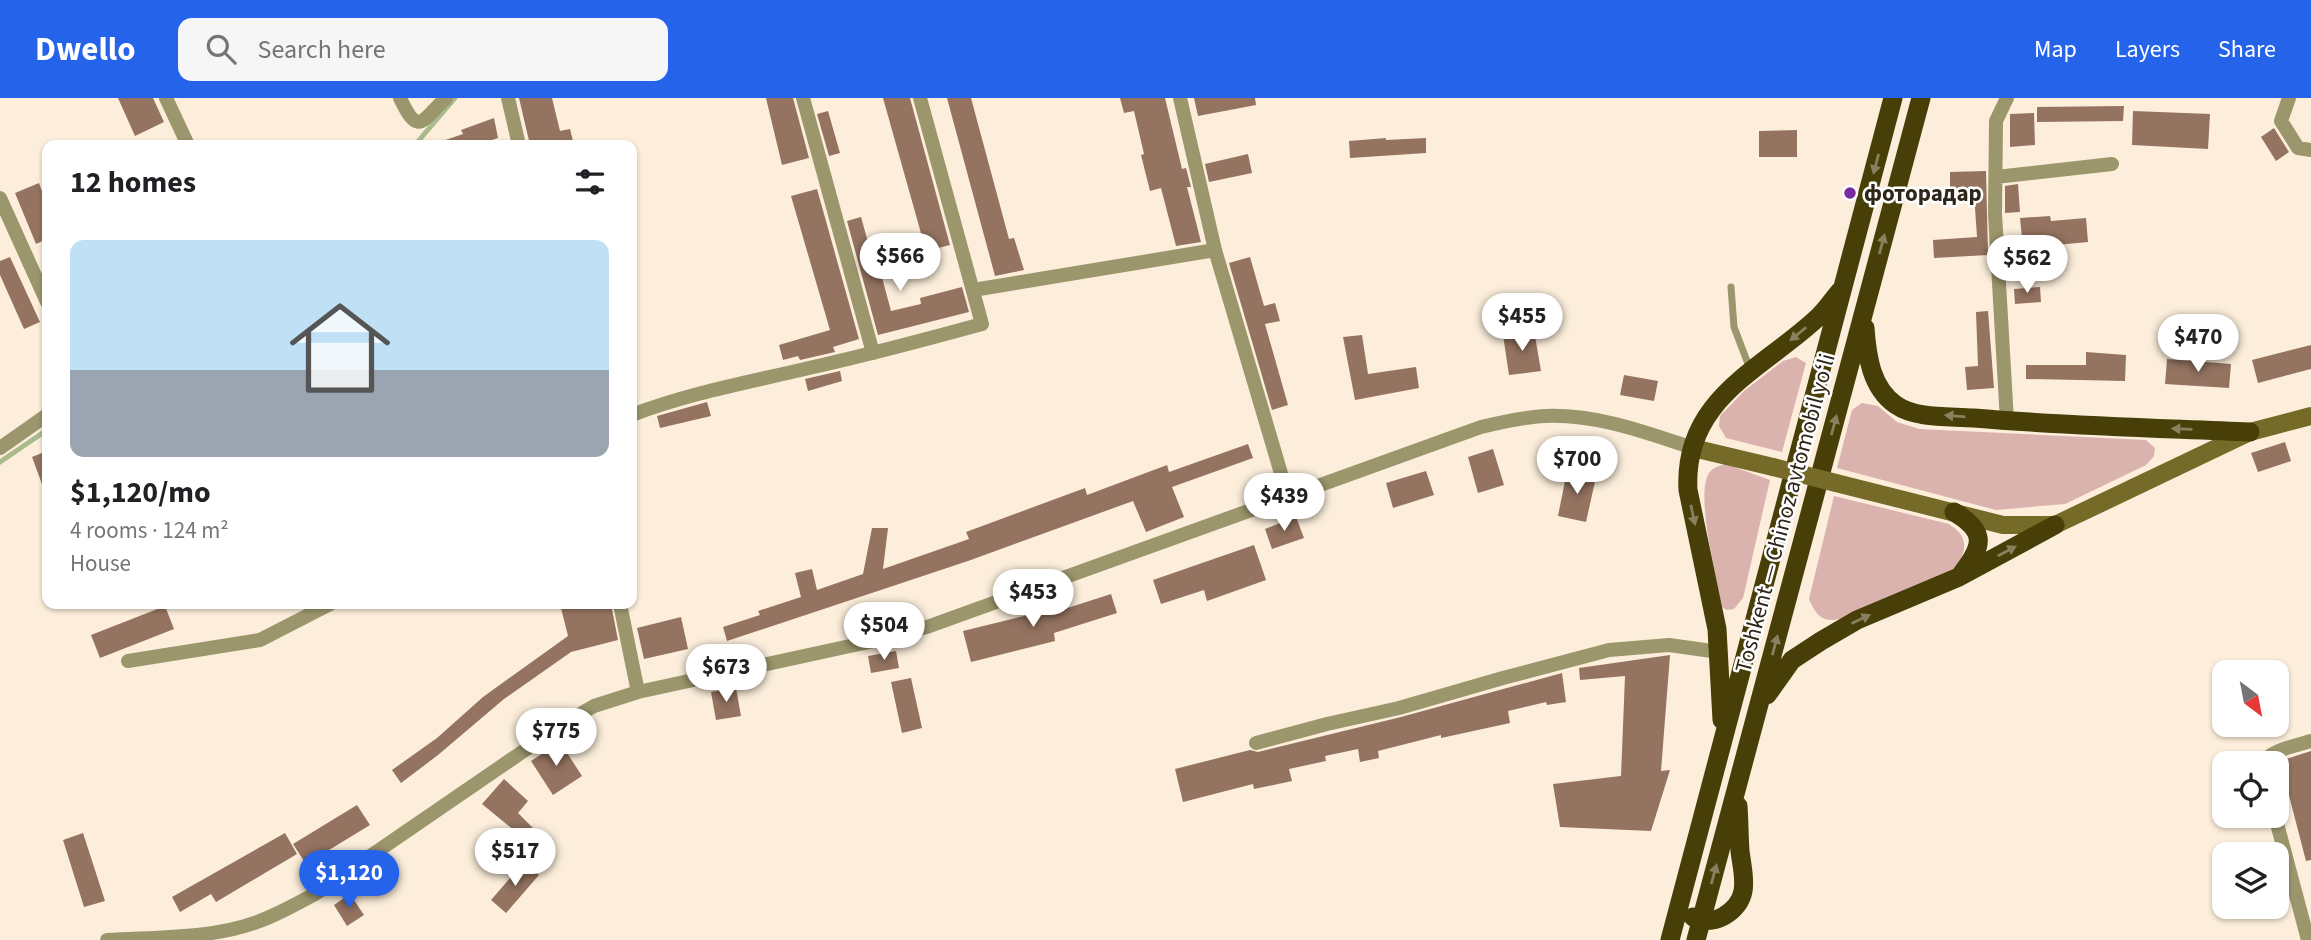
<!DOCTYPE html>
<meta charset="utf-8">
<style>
:root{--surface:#fff;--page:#f6f6f6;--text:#202124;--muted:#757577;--accent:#2563eb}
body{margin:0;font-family:"Source Sans 3",sans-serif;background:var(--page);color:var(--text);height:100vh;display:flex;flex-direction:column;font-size:26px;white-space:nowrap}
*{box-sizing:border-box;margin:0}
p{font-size:23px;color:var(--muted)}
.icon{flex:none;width:38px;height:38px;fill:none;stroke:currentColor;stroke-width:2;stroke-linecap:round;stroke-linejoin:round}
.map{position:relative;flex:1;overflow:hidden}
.sheet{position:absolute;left:42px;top:42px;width:595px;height:469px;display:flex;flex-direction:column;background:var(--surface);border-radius:14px;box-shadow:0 2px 5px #0004}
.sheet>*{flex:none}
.needle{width:46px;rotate:148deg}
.buttons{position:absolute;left:2212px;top:562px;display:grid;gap:14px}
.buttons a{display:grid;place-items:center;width:77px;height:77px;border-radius:14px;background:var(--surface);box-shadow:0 2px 5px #0004;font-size:35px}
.price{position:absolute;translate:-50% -60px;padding:0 16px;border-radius:24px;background:#fff;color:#222;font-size:23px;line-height:46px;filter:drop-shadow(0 2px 4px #0008)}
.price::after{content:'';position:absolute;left:50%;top:42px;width:21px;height:16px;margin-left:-10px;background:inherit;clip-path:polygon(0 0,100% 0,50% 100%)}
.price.selected{background:var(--accent);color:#fff}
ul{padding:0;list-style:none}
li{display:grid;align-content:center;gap:14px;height:371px;padding:0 28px}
li span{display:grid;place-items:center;height:217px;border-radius:14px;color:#555}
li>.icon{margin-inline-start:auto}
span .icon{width:126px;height:126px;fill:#fffc;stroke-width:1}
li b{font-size:30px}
h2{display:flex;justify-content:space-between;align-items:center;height:84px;padding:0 28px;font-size:30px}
header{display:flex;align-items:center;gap:42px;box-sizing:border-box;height:98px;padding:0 35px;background:var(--accent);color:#fff}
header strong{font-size:33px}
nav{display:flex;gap:38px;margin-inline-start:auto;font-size:24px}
.search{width:490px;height:63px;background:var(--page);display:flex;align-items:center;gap:18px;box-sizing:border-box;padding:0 24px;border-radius:14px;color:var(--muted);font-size:26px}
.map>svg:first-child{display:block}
</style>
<header>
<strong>Dwello</strong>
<div class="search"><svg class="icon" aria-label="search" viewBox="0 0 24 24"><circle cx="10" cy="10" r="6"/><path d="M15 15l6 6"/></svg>Search here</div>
<nav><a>Map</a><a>Layers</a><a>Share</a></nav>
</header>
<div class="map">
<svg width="2311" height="842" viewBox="0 0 2311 842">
<rect width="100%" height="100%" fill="#fceedb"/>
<path fill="#dab3af" d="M1796,259L1806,265L1782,354L1726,340L1719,328L1720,318L1744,293L1783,263Z
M1862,305L1878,308L1897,324L1919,331L2146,342L2155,350L2154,358L2146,367L2065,406L1996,412L1837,370L1852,312Z
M1726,366L1770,382L1743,500L1734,511L1727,512L1722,509C1717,481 1696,400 1708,377C1712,369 1719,368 1726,366Z
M1834,398L1949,426C1971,440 1966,454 1954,472L1847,519C1826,526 1817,521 1809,501Z"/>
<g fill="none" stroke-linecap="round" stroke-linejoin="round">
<path stroke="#a9bb8c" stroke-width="5" d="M415,47L455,0
M0,364L47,332"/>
</g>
<path fill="#947360" d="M118,0H153L164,24L135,38Z
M519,0H552L560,33L570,31L574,47H530Z
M766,0H793L809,60L782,67Z
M883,0H910L950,147L926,153Z
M947,0H971L1009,141L1014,140L1024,172L995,178Z
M1120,0H1165L1182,71L1186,70L1191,89H1187L1201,144L1176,148L1161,90L1150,93L1141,57L1144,56L1134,13L1124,15Z
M1194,0H1255L1256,7L1198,18Z
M2124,8L2123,23L2037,24V9Z
M828,13L840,55L829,58L817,16Z
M2133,13L2210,16L2208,51L2132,47Z
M2034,15L2035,47L2010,49V16Z
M494,20L498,40L477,47H437V45L463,36L461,32Z
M2274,30L2289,54L2276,63L2261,39Z
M1797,32V59H1759V33Z
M1386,40V42L1426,40V55L1350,60L1349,43Z
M1248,56L1252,75L1209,84L1205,66Z
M1986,73L1988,157L1934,160L1933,142L1977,139L1974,95L1950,96V74Z
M39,85L47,107V141L36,146L15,95Z
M2018,86L2020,114L2005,115V88Z
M817,91L859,241L833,249L835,254L800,262L798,258L783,262L779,247L830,232L791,98Z
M2050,118L2051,123L2086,120L2088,144L2023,150L2020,120Z
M861,119L876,173L880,172L891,213L921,206L920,200L962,189L969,214L878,237L847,123Z
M10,159L40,224L24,231L0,177V163Z
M1250,159L1264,208L1275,205L1280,223L1265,226L1288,307L1272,312L1229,165Z
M2040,189L2041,204L2015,206L2014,191Z
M1988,213L1994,290L1967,292L1965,269L1978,268L1976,214Z
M1534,232L1541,273L1509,277L1503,237Z
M1362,237L1368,276L1416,269L1419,290L1355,302L1343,239Z
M2311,247V271L2258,285L2252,262Z
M2086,254L2126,257L2125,283L2026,281V267H2086Z
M2167,261L2231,266L2229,290L2165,286Z
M840,273L842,283L808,293L805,281Z
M1624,277L1658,283L1654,303L1620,297Z
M707,304L711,318L660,330L657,318Z
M2285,344L2291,363L2258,374L2251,355Z
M1248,346L1253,360L1172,389L1184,419L1146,434L1133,403L968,463L727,543L723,529L760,517L758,513L801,499L795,475L812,471L817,492L863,476L872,430H888L883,471L969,441L966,434L1085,390L1087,397L1167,367L1169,374Z
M1493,351L1504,387L1478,395L1468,359Z
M47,353V396L46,397L32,359Z
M1426,373L1434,397L1393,410L1386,385Z
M1567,373L1596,379L1586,424L1558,418Z
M1296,419L1304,440L1272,451L1265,431Z
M1254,447L1266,482L1207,503L1204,492L1161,506L1153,482Z
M1111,496L1117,515L1054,535L1055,543L971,564L963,533L1048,512L1049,516Z
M560,506H611L618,542L571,554L504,601L438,657L401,685L392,672L437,640L483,599L568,538Z
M165,508L174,531L100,560L91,537Z
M681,519L688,551L644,561L637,530Z
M896,553L899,570L871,575L868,558Z
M1670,557L1661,673L1670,672L1651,733L1560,729L1553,686L1621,678L1625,578L1580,582L1579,570Z
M1562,575L1566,604L1547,607L1546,604L1508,613L1510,625L1441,640V637L1378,653L1379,660L1360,664L1358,651L1325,658L1326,663L1289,671L1292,683L1254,691L1253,686L1183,704L1175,671L1250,652L1258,654L1401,619Z
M911,580L922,630L902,635L891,584Z
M736,590L741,618L716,622L711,594Z
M560,644L582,678L553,697L531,663Z
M2311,653V762L2306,763L2280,663Z
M504,681L528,703L518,715L540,737L532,747L482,706Z
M357,707L370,727L306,766L293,746Z
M83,735L105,803L84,809L63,742Z
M285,735L297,756L216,804L211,796L180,814L172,799Z
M524,764L539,777L506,815L491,802Z
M350,796L364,817L347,828L334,807Z"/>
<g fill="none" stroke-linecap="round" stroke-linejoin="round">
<path stroke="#9c966d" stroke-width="7" d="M1731,189L1734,229L1750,271"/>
<path stroke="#9c966d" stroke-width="14" d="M166,0L188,47
M400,0C419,40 422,22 446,0
M508,0L519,47
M803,0L873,255
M1180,0L1215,152L1288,399
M2007,0L1996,23L1995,116L2007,323
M2289,0L2281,23L2298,50L2311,52
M1996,79L2112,66
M0,100L47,204
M973,192L1215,152
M632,317C689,295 750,284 809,270C867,257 924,242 982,226L920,0
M0,350L47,317
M620,506L638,594
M128,563L260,542L330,506
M1256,645L1327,626L1399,610L1503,580L1609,552L1669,547L1719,554
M2263,665C2272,651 2296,648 2311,643
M2275,718L2308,842
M107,842C157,839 210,841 257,824C277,817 296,806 315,796L563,626L594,608L638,594L873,543L927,529L1481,329C1502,324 1524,319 1545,318C1597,316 1645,334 1693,350"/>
<path stroke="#756a28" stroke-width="18" d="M1693,350L1773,369
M1836,385L2003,427H2055L2250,334L2311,318"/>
<path stroke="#473e08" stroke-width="19" d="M1865,230C1867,258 1871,290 1896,307C1916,321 1950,318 1974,320C2065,328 2158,330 2250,334
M1954,414C1986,433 1984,447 1962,475
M1767,597L1792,562L1821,543L1857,522L1959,479L2055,427
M1722,622L1717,531L1688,392C1683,302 1759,273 1815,222C1825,214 1832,202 1840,193
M1693,819C1704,824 1713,824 1724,818C1752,801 1743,778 1740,753C1739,738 1739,722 1738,708
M1670,842L1893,0
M1696,842L1921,0"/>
<path stroke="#756a28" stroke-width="18" d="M1773,369L1836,385"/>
</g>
<defs><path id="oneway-solid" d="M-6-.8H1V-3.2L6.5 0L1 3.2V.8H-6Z" transform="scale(1.75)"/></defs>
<g fill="#87815e">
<use href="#oneway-solid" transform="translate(1876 66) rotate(105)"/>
<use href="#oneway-solid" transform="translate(1882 146) rotate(-75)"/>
<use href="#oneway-solid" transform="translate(1798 236) rotate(141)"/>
<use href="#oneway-solid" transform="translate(1955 318) rotate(-175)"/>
<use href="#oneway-solid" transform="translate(1834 327) rotate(-75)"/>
<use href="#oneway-solid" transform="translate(2182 331) rotate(-178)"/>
<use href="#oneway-solid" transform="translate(1693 417) rotate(78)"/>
<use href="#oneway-solid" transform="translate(2007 453) rotate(-28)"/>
<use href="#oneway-solid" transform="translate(1861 521) rotate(-25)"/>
<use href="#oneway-solid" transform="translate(1775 547) rotate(-75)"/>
<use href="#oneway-solid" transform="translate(1714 776) rotate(-75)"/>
</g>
<circle fill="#762c9f" stroke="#fdfefd" stroke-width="2.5" cx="1850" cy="95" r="7"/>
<g text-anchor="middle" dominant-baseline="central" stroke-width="5" stroke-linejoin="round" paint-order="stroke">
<g font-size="23" font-weight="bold" fill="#2f261a" stroke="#fdfefd" text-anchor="start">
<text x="1864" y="95">фоторадар</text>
</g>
<g font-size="23" fill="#2f261a" stroke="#fdfefd">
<text transform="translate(1785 415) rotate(-75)">Toshkent — Chinoz avtomobil yoʻli</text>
</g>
</g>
</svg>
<div class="buttons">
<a><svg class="needle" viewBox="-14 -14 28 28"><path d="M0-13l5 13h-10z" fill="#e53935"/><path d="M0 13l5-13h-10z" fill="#757577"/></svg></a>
<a><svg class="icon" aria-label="locate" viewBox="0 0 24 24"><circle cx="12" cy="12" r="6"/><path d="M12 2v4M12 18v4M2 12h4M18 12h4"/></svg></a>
<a><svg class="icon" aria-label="layers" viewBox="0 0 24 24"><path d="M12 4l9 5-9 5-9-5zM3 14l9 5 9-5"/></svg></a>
</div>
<b class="price" style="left:900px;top:195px">$566</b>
<b class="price" style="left:2027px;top:197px">$562</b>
<b class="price" style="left:1522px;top:255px">$455</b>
<b class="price" style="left:2198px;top:276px">$470</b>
<b class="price" style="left:1577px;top:398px">$700</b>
<b class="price" style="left:1284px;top:435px">$439</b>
<b class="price" style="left:1033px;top:531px">$453</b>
<b class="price" style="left:884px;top:564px">$504</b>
<b class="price" style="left:726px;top:606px">$673</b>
<b class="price" style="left:556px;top:670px">$775</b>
<b class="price" style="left:515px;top:790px">$517</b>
<b class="price selected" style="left:349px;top:812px">$1,120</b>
<section class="sheet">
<h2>12 homes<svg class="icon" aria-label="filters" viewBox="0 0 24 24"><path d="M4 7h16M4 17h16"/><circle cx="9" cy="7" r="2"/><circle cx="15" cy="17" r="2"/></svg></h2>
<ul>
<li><span style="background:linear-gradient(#bfe0f5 60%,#9aa5b1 0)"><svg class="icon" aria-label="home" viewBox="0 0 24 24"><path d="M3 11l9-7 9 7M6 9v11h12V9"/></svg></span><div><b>$1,120/mo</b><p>4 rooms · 124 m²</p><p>House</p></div></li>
</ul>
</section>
</div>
